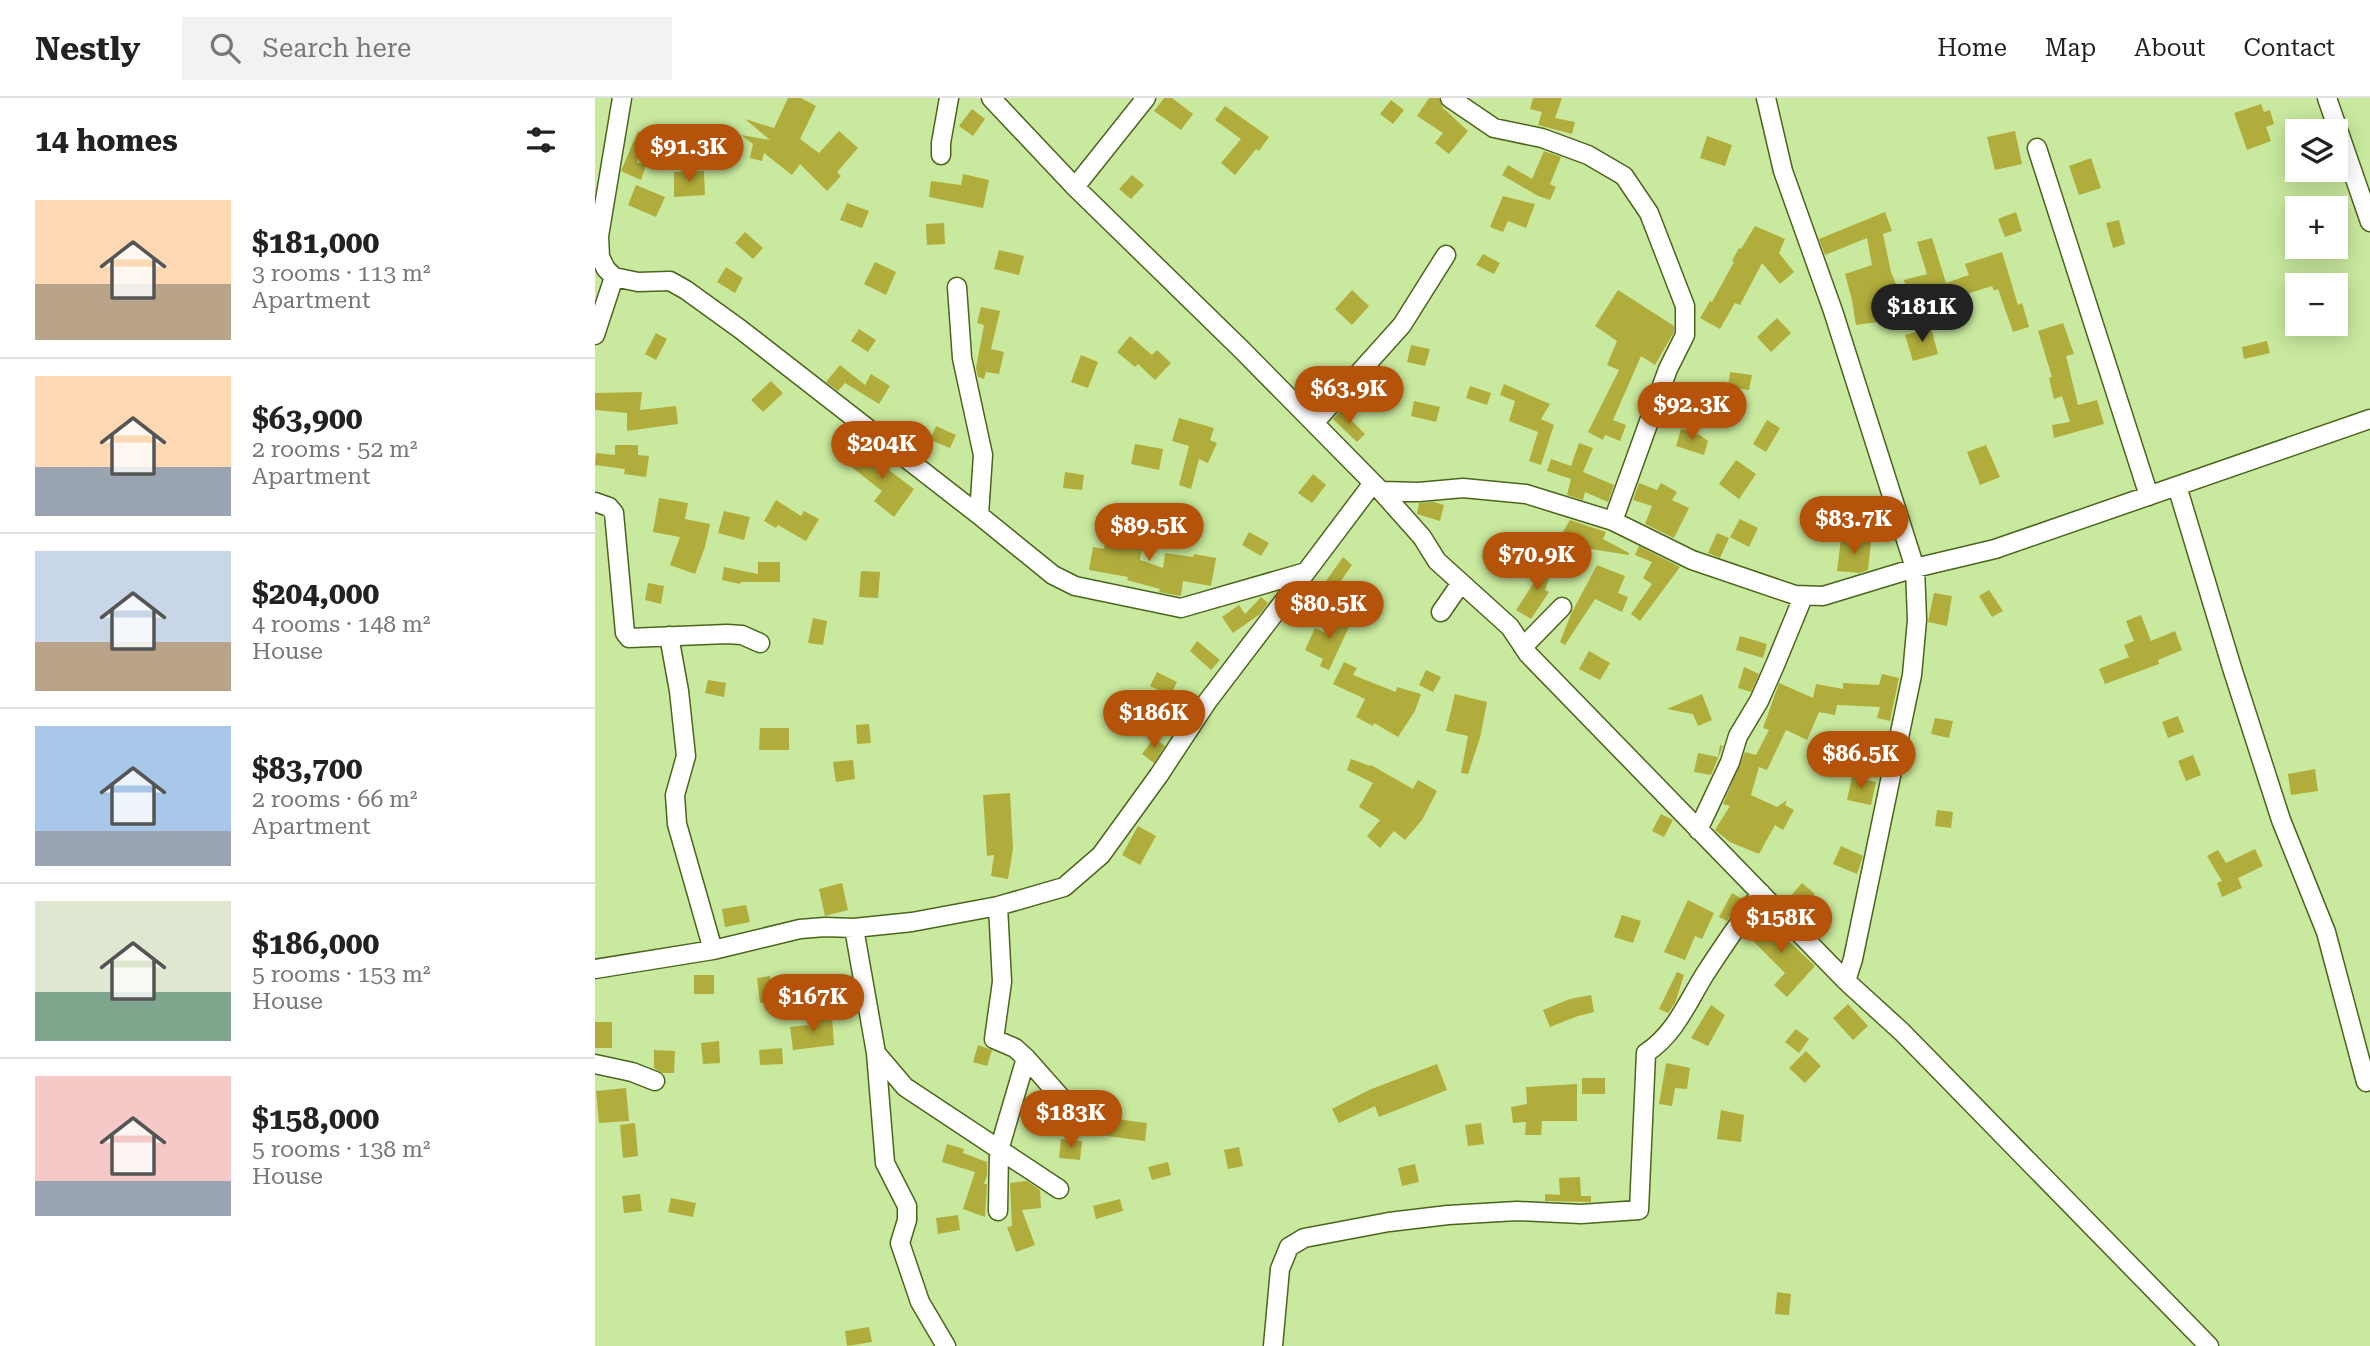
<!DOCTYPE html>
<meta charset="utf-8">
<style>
:root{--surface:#fff;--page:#f2f2f2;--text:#222;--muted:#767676;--line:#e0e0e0;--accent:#b45309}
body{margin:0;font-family:"Roboto Serif",serif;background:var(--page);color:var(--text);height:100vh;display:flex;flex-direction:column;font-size:26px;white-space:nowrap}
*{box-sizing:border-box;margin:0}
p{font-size:23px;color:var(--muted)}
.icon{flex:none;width:38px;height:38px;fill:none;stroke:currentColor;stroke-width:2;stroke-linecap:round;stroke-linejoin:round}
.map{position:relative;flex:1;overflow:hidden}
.sheet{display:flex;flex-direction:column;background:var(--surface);width:595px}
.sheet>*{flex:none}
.controls{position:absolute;left:1690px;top:21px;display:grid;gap:14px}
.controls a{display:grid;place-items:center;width:63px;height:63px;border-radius:0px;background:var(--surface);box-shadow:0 4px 18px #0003;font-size:35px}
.price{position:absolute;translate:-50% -60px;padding:0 16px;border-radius:24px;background:var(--accent);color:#fff;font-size:23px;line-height:46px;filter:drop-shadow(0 2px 4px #0008)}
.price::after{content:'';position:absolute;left:50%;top:42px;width:21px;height:16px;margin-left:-10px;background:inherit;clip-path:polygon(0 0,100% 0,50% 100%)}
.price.on{background:#222;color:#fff}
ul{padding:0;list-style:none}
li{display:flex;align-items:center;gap:21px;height:175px;padding:0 35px}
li+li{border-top:2px solid var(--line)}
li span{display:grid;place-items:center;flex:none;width:196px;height:140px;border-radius:0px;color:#555}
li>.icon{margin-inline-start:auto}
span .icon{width:84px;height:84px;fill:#fffc;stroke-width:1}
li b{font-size:30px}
h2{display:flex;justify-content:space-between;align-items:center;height:84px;padding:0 35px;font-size:30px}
header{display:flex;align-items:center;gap:42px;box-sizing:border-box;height:98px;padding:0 35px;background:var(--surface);border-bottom:2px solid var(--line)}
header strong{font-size:33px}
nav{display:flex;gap:38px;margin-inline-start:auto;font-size:24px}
.search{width:490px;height:63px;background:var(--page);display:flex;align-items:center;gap:18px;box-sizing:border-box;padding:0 24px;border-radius:0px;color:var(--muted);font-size:26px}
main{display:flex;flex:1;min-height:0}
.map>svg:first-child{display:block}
</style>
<header>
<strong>Nestly</strong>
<div class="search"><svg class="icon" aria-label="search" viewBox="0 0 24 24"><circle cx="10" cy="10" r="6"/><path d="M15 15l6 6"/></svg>Search here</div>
<nav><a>Home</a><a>Map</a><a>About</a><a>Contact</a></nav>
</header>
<main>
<section class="sheet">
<h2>14 homes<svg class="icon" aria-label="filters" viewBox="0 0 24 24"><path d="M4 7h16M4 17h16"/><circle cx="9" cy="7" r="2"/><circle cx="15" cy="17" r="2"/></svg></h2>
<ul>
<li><span style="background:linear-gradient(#ffd9b3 60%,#b9a48a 0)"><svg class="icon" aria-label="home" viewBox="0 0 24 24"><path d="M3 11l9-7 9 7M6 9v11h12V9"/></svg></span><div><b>$181,000</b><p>3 rooms · 113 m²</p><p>Apartment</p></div></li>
<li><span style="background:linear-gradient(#ffd9b3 65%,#9aa5b1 0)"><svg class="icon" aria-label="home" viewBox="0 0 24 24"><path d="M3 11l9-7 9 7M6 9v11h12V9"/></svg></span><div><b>$63,900</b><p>2 rooms · 52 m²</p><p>Apartment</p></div></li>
<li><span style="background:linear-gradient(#c9d6e8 65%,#b9a48a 0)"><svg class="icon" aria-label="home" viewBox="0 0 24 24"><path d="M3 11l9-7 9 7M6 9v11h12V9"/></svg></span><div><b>$204,000</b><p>4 rooms · 148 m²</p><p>House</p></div></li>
<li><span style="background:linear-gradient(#a9c7e8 75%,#9aa5b1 0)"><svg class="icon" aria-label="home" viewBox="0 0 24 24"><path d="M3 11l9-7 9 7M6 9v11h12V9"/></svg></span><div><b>$83,700</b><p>2 rooms · 66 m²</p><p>Apartment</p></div></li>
<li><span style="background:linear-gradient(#dfe7d0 65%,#7fa58c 0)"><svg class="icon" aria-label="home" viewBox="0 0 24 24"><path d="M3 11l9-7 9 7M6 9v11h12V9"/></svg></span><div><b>$186,000</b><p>5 rooms · 153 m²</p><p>House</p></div></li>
<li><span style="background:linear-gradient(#f6c9c9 75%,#9aa5b1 0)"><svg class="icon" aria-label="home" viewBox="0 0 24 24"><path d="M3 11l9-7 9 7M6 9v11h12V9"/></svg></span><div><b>$158,000</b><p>5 rooms · 138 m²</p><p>House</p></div></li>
</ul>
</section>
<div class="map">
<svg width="1775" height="1248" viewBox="0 0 1775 1248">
<rect width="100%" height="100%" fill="#c9e99e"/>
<path fill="#b1ad3c" d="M193,0H206L221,8L205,41L224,55L244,33L263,50L242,74L246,78L232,93L205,66L197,77L169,55L167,63L155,60L158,46L146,37L175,42L150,21L179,30Z
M569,0H577L598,16L586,32L559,13Z
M834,0H844L848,10L873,33L854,56L840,45L848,35L822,18Z
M938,0H967L960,20L980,24L977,36L943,27L947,14L935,11Z
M796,2L809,12L798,26L785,16Z
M1666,6L1669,14L1675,12L1679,26L1671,29L1676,43L1652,52L1639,15Z
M630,8L674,39L664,53L661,51L640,77L626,65L646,41L620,22Z
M377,11L390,21L378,38L364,28Z
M106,30L119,32L116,53L102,50Z
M43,33L48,35L42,64L51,67L46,82L26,73Z
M1420,33L1427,66L1400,72L1392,39Z
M1112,38L1137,47L1130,68L1105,60Z
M949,53L966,59L955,86L961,89L955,102L943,98L907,77L913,67L937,81Z
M1496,60L1506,90L1484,97L1474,68Z
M109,73L110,97L79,99V74Z
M368,76L394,82L388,110L334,99L336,83L366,87Z
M537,77L549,87L536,101L524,91Z
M41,87L70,99L61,119L33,107Z
M908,98L940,106L931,130L913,123L908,134L895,129Z
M252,105L274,113L267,130L245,122Z
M1290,114L1297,133L1288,136L1296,174L1303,191L1280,200L1283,224L1261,227L1257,202L1250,176L1277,167L1272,140L1230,157L1224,141Z
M1421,114L1427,133L1410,139L1403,121Z
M1524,122L1530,146L1518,150L1511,125Z
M349,125L350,146L332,147L331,126Z
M1160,128L1190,141L1184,155L1199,174L1185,186L1167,165L1145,207L1140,205L1125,231L1105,220L1115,203L1117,204L1139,164L1137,163L1144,150L1146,151Z
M150,134L168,150L158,161L140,145Z
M1337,140L1351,185L1374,177L1370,166L1407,154L1423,207L1427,205L1434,229L1418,234L1403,191L1399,193L1397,188L1365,198L1366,200L1355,204L1353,198L1316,209L1309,182L1332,176L1322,144Z
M404,152L429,158L424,177L399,171Z
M888,156L905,165L899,176L881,167Z
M280,164L301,174L291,197L269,186Z
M131,169L148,180L140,195L122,184Z
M757,192L774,208L757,227L740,211Z
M1023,192L1079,228V234L1060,267L1046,258L1018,322L1031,327L1025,343L1010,337L1008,342L993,334L1024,272L1012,267L1022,243L1000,228Z
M386,209L405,213L396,251L409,254L404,276L391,274L389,281L383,279L381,270L389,227L382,225Z
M1182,220L1196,235L1176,254L1162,239Z
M1468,225L1479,256L1471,258L1483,307L1502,302L1509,326L1459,340L1457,327L1475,324L1467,298L1459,301L1454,280L1457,279L1443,233Z
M1336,230L1343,256L1318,263L1310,237Z
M264,231L281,242L273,254L256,243Z
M61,235L72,241L61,262L50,256Z
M535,238L557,257L562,252L576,265L560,282L543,266L540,269L522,254Z
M1672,243L1675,255L1649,261L1647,249Z
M816,247L835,251L830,268L812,264Z
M486,257L503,264L493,290L476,284Z
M245,267L270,287L276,276L295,288L284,306L250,285L243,293L231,284Z
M1135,274L1157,277L1154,292L1133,289Z
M176,283L188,295L168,314L156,302Z
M909,286L955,306L946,321L959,327L946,367L934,363L943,334L914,323L920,303L905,297Z
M875,288L896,295L892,307L871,300Z
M47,294L45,312L81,308L83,326L32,333V315L0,312V295Z
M819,303L845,309L841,324L816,318Z
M746,312L770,336L762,344L738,321Z
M584,320L619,330L615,342L622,345L613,365L604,361L596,391L584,387L594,348L577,343Z
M1172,322L1185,330L1171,354L1158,346Z
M341,328L361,337L355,350L335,342Z
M1086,331L1105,337L1113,343L1109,357L1081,348Z
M984,345L998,350L988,374L1019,387L1013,404L990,394L988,402L972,397L976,381L952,373L956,361L976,368Z
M540,346L568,351L564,372L536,366Z
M20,347H43V357L54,358L51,379L29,376L30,371L0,367L1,355L20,357Z
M270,347L289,362L286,366L319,391L299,419L279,403L287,393L254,367Z
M1391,347L1405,379L1385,387L1372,354Z
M1141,362L1161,376L1144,401L1124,386Z
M470,374L489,377L487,392L468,390Z
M718,376L731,387L717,405L703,395Z
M1044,385L1062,392L1066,385L1082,394L1077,402L1094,410L1079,440L1050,426L1057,408L1038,402Z
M64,400L93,405L90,421L115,426L110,449L100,476L75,467L85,439L58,434Z
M181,402L206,418L209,413L224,421L211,443L183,427L181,430L169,423Z
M839,404L849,407L845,423L822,416L824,405Z
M129,413L155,419L149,442L123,435Z
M1145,421L1163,430L1154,449L1135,439Z
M975,422L1011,434L1008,441L1034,455V457L976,448L972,454L960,447Z
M514,426L550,432L545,462L568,470L570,455L598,459L599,456L621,460L616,488L588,483L586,498L564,494L565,491L532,482L533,479L494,472L498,449L509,451Z
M654,434L674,445L666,458L647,447Z
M1122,435L1134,440L1125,460L1113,455Z
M1246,441L1276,444L1273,472L1264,475L1242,473Z
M1044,448L1085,469L1045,523L1036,516L1057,486L1048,480L1057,464L1040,457Z
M957,457L961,459L950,492L954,494L936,521L921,512Z
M748,459L757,467L741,490L731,483Z
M163,464H185V484H146L145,486L127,482L129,469L163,476Z
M1002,467L1030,478L1023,495L1033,499L1027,514L1000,501L970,547L965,544L976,516Z
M266,473L285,474L283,500L264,499Z
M53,485L69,488L66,506L50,502Z
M1394,492L1408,513L1397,519L1384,498Z
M1339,495L1357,498L1352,528L1333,524Z
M666,499L673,505L665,516L638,535L627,519L644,507L650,516Z
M747,513L759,518L734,572L725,568L728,561L710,552L720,530L737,538Z
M1546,517L1556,543L1580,533L1587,552L1563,562L1564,566L1510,586L1504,571L1534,559L1529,547L1539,543L1531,523Z
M218,520L232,523L228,547L213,545Z
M1145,538L1172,546L1168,560L1141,552Z
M602,543L625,562L616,572L595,553Z
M994,553L1015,565L1005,582L984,571Z
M749,564L762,570L758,577L801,594L802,589L826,596L820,613L803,639L779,625L778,628L761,619L770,601L738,586Z
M1149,569L1164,576L1156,594L1143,590Z
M831,572L846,579L838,594L824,587Z
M562,574L582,584L575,598L555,588Z
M1287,576L1304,580L1295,623L1282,620L1285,609L1242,607L1240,617L1224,614L1212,642L1191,632L1172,672L1164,669L1156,697L1182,709L1192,702L1190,707L1199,712L1188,732L1180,727L1164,756L1135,744L1120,732L1135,708L1128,706L1150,654L1161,657L1174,632L1168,630L1184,585L1218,600L1221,586L1248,591V585L1284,587Z
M113,582L131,585L129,599L110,595Z
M860,596L892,604L885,640L873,676L866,675L873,638L851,633Z
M1107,596L1117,622L1103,628L1098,616L1072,611Z
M1583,618L1589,634L1573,640L1567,624Z
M1340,620L1358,623L1354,640L1336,636Z
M274,626L276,645L262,646L261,627Z
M165,630H194V652H164Z
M1254,635L1274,638L1261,656L1250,654Z
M559,640L570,648L559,665L547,656Z
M1125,647L1128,648L1116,677L1099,674L1103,655L1123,659Z
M1598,657L1606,677L1591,683L1583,663Z
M756,661L775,668L776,667L818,691L823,682L842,693L827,722L810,742L799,733L785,750L772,738L785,722L764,709L778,685L752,672Z
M258,662L260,681L241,684L238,664Z
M1720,671L1723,693L1696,697L1693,676Z
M1257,679L1281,684L1276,707L1252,702Z
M415,695L418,751L413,781L396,778L399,757L392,758L388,697Z
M1342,712L1358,714L1356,730L1340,728Z
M1066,716L1078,722L1069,739L1057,733Z
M543,728L561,738L545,767L527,757Z
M1246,748L1268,758L1262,776L1238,766Z
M1660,751L1668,768L1643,780L1647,790L1627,799L1622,785L1627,783L1612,758L1623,752L1631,765Z
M247,785L253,812L230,818L224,791Z
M1207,785L1220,796L1205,813L1192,802Z
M1137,795L1147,801L1132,823L1124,819Z
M1093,802L1119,815L1107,841L1100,838L1090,862L1069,854Z
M151,807L155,824L130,829L127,811Z
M1027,817L1046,823L1038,845L1019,839Z
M1166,817L1220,868L1192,899L1179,887L1190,875L1151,836Z
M1082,874L1089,877L1080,905L1073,915L1064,911Z
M99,877H119V896H99Z
M175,878L178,903L165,905L162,880Z
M996,897L999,914L983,918L955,929L948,912L975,901Z
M1253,906L1273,928L1258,942L1238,920Z
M1116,907L1130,917L1113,948L1096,940Z
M237,919L239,947L198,952L195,929L214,927L213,921Z
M0,924H17V950H0Z
M1201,931L1214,941L1204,955L1190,944Z
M124,943L125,965L108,966L106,945Z
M383,947L397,952L392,968L378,964Z
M187,950L188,966L165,967L164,952Z
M59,952L80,953L79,975H67L59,970Z
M1211,953L1226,968L1210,985L1194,970Z
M1071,965L1095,970L1092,991L1080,990L1077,1008L1064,1006Z
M842,966L852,992L784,1019L780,1008L744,1025L737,1011L774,992Z
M987,980H1010V996H987Z
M982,986V1023H947L946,1037H930L931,1024L918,1025L916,1009L932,1006L931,989Z
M31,990L34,1023L4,1025L1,993Z
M492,1005L507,1006L506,1019L552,1025L550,1043L489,1035Z
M1126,1012L1149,1017L1146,1044L1122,1041Z
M40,1025L43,1058L28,1060L25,1027Z
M886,1025L889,1046L873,1048L870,1027Z
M466,1041L487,1043L485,1062L464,1060Z
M352,1046L369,1051L368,1055L392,1064V1078L389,1086H392L390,1119L368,1111L380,1074L347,1064Z
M644,1049L648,1068L633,1071L629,1052Z
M573,1064L576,1077L557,1082L553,1069Z
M820,1066L824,1084L807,1088L803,1070Z
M985,1079L986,1098H996V1104L950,1103V1096L965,1097L964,1080Z
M432,1083L445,1092L446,1110L427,1112L440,1147L421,1154L412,1129L417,1128L415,1085Z
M45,1096L47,1113L29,1115L27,1098Z
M76,1100L101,1105L98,1119L73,1114Z
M525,1101L528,1113L501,1121L498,1108Z
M363,1117L365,1132L343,1136L341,1120Z
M1182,1194L1196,1196L1194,1217L1180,1216Z
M274,1229L277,1244L252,1248L250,1233Z"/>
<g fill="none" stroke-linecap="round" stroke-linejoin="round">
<defs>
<path id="minor" d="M27,0L4,138L5,159L11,171L19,179L43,184L75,183L91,192L145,231L384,417L458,477L480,488L586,510L711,474L778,385
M396,0L480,89L647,252L786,393L827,439L842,463L915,529L933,556L1251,883L1307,934L1614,1248
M855,0L899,30L947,40L993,57L1029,78L1054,115L1090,208V237L1073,271L1018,423
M1171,0L1188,73L1238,213L1320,470L1322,522L1317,577L1258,861L1251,883
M1732,0L1775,124
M1442,50L1554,398
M346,57V45L354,0
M480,89L551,0
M362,189L367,260L388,357L384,417
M0,237L19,179
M719,325L807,227L851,157
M1582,388L1637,570L1686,722L1731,834L1771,984
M786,393L824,394L868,390L931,396L1018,423L1097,462L1200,497L1228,498L1320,470L1400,451L1775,321
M0,404L14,409L19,415L30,535L34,540L132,536L147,537L165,545
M846,514L866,485
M74,538L84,593L91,658L80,697L82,726L118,852
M928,549L967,509
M1103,732L1135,664L1143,638L1164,603L1180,567L1208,499
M403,808L407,884L399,941L420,950L431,960L478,1013
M259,830L281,955L290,1065L312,1108V1122L305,1145L325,1204L351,1248
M0,871L118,852L205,831L230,829L259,830L317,824L403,808L469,789L506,757L564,677L612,604L711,474
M281,955L310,989L464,1091
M0,966L37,974L60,983
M403,1113L404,1052L431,960
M678,1248L685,1171L694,1149L709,1140L794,1124L853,1117L922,1113L986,1116L1044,1112L1051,955C1080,936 1092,905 1110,876C1128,848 1147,821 1166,795"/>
</defs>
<use href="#minor" stroke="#4b651c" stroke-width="21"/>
<use href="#minor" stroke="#fff" stroke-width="18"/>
</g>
</svg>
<div class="controls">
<a><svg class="icon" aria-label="layers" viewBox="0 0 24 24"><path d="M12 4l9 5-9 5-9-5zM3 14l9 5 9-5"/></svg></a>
<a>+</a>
<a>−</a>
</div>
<b class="price" style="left:94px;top:86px">$91.3K</b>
<b class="price on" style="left:1327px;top:246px">$181K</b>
<b class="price" style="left:754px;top:328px">$63.9K</b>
<b class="price" style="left:1097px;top:344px">$92.3K</b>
<b class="price" style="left:287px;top:383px">$204K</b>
<b class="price" style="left:1259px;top:458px">$83.7K</b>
<b class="price" style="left:554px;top:465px">$89.5K</b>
<b class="price" style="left:942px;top:494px">$70.9K</b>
<b class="price" style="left:734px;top:543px">$80.5K</b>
<b class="price" style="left:559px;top:652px">$186K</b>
<b class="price" style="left:1266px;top:693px">$86.5K</b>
<b class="price" style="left:1186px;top:857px">$158K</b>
<b class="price" style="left:218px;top:936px">$167K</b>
<b class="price" style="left:476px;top:1052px">$183K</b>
</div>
</main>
